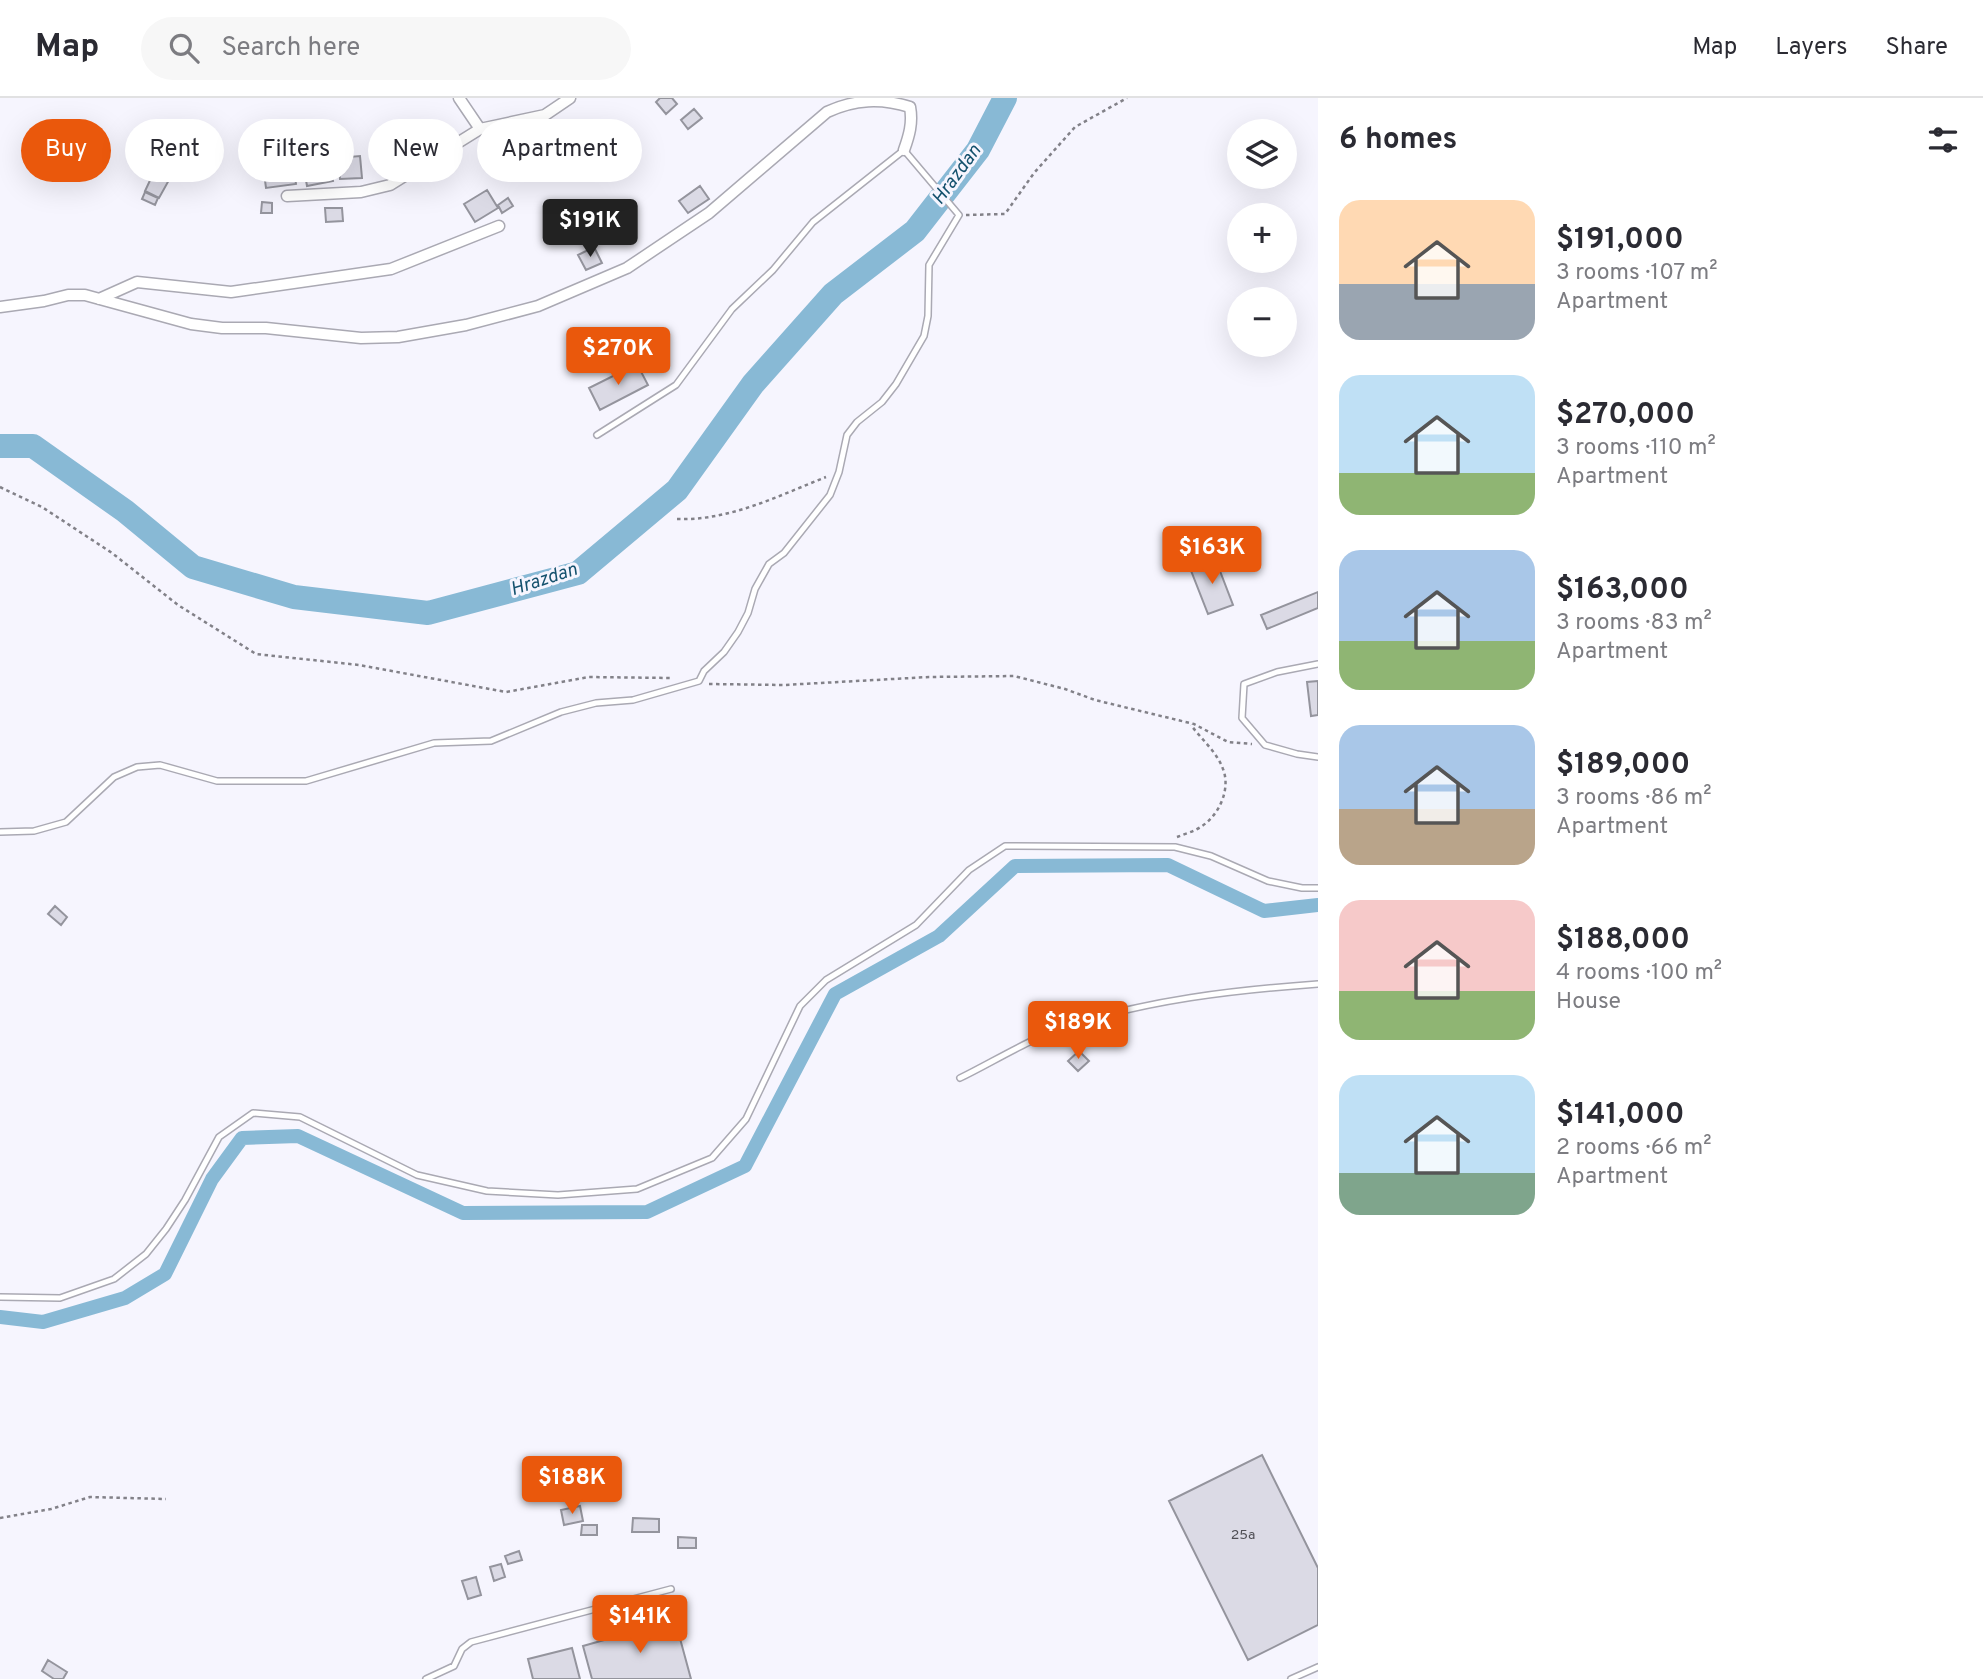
<!DOCTYPE html>
<meta charset="utf-8">
<style>
:root{--surface:#fff;--page:#f7f7f7;--text:#2b2b33;--muted:#7c7c81;--line:#e1e1e2;--accent:#ea580c}
body{margin:0;font-family:Overpass,sans-serif;background:var(--page);color:var(--text);height:100vh;display:flex;flex-direction:column;font-size:26px;white-space:nowrap}
*{box-sizing:border-box;margin:0}
p{font-size:23px;color:var(--muted)}
.icon{flex:none;width:38px;height:38px;fill:none;stroke:currentColor;stroke-width:2;stroke-linecap:round;stroke-linejoin:round}
.map{position:relative;flex:1;overflow:hidden}
.sheet{display:flex;flex-direction:column;background:var(--surface);width:665px}
.sheet>*{flex:none}
.top-card{position:absolute;left:21px;top:21px;width:665px;height:63px;display:flex;gap:14px}
.tools{position:absolute;left:1227px;top:21px;display:grid;gap:14px}
.tools a{display:grid;place-items:center;width:70px;height:70px;border-radius:50%;background:var(--surface);box-shadow:0 7px 28px #0002;font-size:35px}
.price{position:absolute;translate:-50% -60px;padding:0 16px;border-radius:7px;background:var(--accent);color:#fff;font-size:23px;line-height:46px;filter:drop-shadow(0 2px 4px #0008)}
.price::after{content:'';position:absolute;left:50%;top:42px;width:21px;height:16px;margin-left:-10px;background:inherit;clip-path:polygon(0 0,100% 0,50% 100%)}
.price.on{background:#222;color:#fff}
ul{padding:0;list-style:none}
li{display:flex;align-items:center;gap:21px;height:175px;padding:0 21px}
li span{display:grid;place-items:center;flex:none;width:196px;height:140px;border-radius:21px;color:#555}
li>.icon{margin-inline-start:auto}
span .icon{width:84px;height:84px;fill:#fffc;stroke-width:1}
li b{font-size:30px}
h2{display:flex;justify-content:space-between;align-items:center;height:84px;padding:0 21px;font-size:30px}
.tag{padding:0 24px;border-radius:32px;background:var(--surface);box-shadow:0 7px 28px #0002;font-size:24px;line-height:63px}
.tag.on{background:var(--accent);color:#fff}
header{display:flex;align-items:center;gap:42px;box-sizing:border-box;height:98px;padding:0 35px;background:var(--surface);border-bottom:2px solid var(--line)}
header strong{font-size:33px}
nav{display:flex;gap:38px;margin-inline-start:auto;font-size:24px}
.search{width:490px;height:63px;background:var(--page);display:flex;align-items:center;gap:18px;box-sizing:border-box;padding:0 24px;border-radius:38px;color:var(--muted);font-size:26px}
main{display:flex;flex:1;min-height:0}
.map>svg:first-child{display:block}
</style>
<header>
<strong>Map</strong>
<div class="search"><svg class="icon" aria-label="search" viewBox="0 0 24 24"><circle cx="10" cy="10" r="6"/><path d="M15 15l6 6"/></svg>Search here</div>
<nav><a>Map</a><a>Layers</a><a>Share</a></nav>
</header>
<main>
<div class="map">
<svg width="1318" height="1581" viewBox="0 0 1318 1581">
<rect width="100%" height="100%" fill="#f6f5fe"/>
<g fill="none" stroke-linecap="round" stroke-linejoin="round">
<path stroke="#88b9d5" stroke-width="14" d="M0,1219L43,1224L125,1200L165,1176L212,1081L242,1040L298,1038L463,1115L647,1114L745,1068L835,896L939,838L1015,768L1168,767L1264,813L1318,807"/>
<path stroke="#88b9d5" stroke-width="24" d="M0,348H33L125,413L193,469L294,499L428,515L578,475L677,392L753,286L833,196L915,133L978,52L1005,0"/>
</g>
<path fill="#dbdae5" stroke="#94949d" stroke-width="2" d="M660,0H672L677,6L666,16L656,4Z
M694,11L702,20L688,31L681,22Z
M424,33L431,48L408,59L401,44Z
M530,49L541,65L525,75L514,59Z
M360,58L362,80L340,81L338,60Z
M410,60L414,66L401,74L397,68Z
M330,66L333,83L307,88L304,71Z
M294,72L296,86L266,90L264,75Z
M154,74L169,82L159,100L145,93Z
M700,88L709,101L688,115L679,103Z
M487,92L498,110L475,124L464,106Z
M145,94L158,100L155,107L142,101Z
M508,100L513,108L502,115L498,107Z
M262,104L272,105V115H261Z
M325,110H342L343,123L326,124Z
M594,149L602,165L586,172L578,157Z
M637,266L648,287L600,312L589,290Z
M1215,460L1233,507L1208,516L1190,470Z
M1318,494V510L1267,531L1261,517Z
M1318,583V617L1311,618L1307,584Z
M55,808L67,819L61,827L48,816Z
M1079,953L1089,963L1078,973L1068,963Z
M1262,1357L1318,1470V1527L1248,1562L1169,1403Z
M580,1408L583,1423L564,1427L561,1412Z
M633,1420L659,1421V1434H632Z
M582,1427H597V1437H581Z
M678,1439L696,1440V1450H678Z
M519,1453L522,1462L508,1466L505,1458Z
M501,1466L505,1479L494,1483L490,1469Z
M476,1479L481,1497L468,1501L462,1483Z
M675,1522L691,1581H592L583,1548Z
M572,1550L580,1581H533L528,1561Z
M48,1562L67,1574L63,1581H54L42,1573Z"/>
<g fill="none" stroke-linecap="round" stroke-linejoin="round">
<defs>
<path id="lane" d="M1318,566L1277,574L1244,586L1242,620L1265,647L1297,656L1318,659
M0,734L34,733L66,724L114,679L137,669L160,667L217,683H306L434,645L491,643L561,614L596,605L633,602L699,583L704,573L724,554L738,534L748,515L755,491L769,466L784,455L830,397L839,374L847,337L857,324L882,304L896,286L924,238L928,218L929,167L959,117L904,52L813,124L773,172L732,211L676,287L597,337
M960,980C993,964 1031,940 1066,929C1146,902 1234,892 1318,886
M0,1199L60,1200L114,1181L146,1156L166,1131L185,1102L219,1039L253,1015L300,1019L417,1077L487,1093L558,1097L637,1091L712,1060L746,1021L800,908L826,882L916,827L969,772L1005,748L1175,749L1211,758L1268,783L1302,790H1318
M426,1581L454,1568L462,1551L471,1544L671,1491
M1291,1581L1318,1569"/>
<path id="street" d="M459,0L480,31
M287,98L361,94L390,87L480,31L545,17L570,0
M99,201L137,184L231,194L391,171L499,128
M0,209L44,203L68,197H85L191,226L222,230H266L361,240L398,239L466,227L538,208L627,170L709,115L827,14C855,1 881,0 910,9C913,25 909,38 904,52"/>
</defs>
<use href="#lane" stroke="#aaa9b3" stroke-width="8"/>
<use href="#street" stroke="#aaa9b3" stroke-width="13"/>
<path stroke="#828188" stroke-width="2.5" stroke-dasharray="3.5 3.5" stroke-linecap="butt" d="M966,117L1005,116L1034,75L1075,29L1127,0
M0,389L42,409L112,455L178,507L256,556L359,567L506,594L589,579L672,580
M677,421C729,423 778,398 826,379
M709,586L784,587L929,579L1014,578L1065,591L1095,602L1194,626L1228,644L1252,646
M1177,739C1185,736 1195,733 1202,728C1219,717 1231,691 1223,671C1217,654 1201,641 1191,627
M0,1420L51,1411L90,1399L166,1401"/>
<use href="#lane" stroke="#fff" stroke-width="5"/>
<use href="#street" stroke="#fff" stroke-width="10"/>
</g>
<g text-anchor="middle" dominant-baseline="central" stroke-width="6" stroke-linejoin="round" paint-order="stroke">
<g font-size="14" fill="#4f4e54">
<text x="1243" y="1437">25a</text>
</g>
<g font-size="19" font-style="italic" fill="#14516d" stroke="#f6f5fe">
<text transform="translate(957 77) rotate(-54)">Hrazdan</text>
<text transform="translate(544 482) rotate(-18)">Hrazdan</text>
</g>
</g>
</svg>
<div class="tools">
<a><svg class="icon" aria-label="layers" viewBox="0 0 24 24"><path d="M12 4l9 5-9 5-9-5zM3 14l9 5 9-5"/></svg></a>
<a>+</a>
<a>−</a>
</div>
<b class="price on" style="left:590px;top:161px">$191K</b>
<b class="price" style="left:618px;top:289px">$270K</b>
<b class="price" style="left:1212px;top:488px">$163K</b>
<b class="price" style="left:1078px;top:963px">$189K</b>
<b class="price" style="left:572px;top:1418px">$188K</b>
<b class="price" style="left:640px;top:1557px">$141K</b>
<div class="top-card">
<a class="tag on">Buy</a>
<a class="tag">Rent</a>
<a class="tag">Filters</a>
<a class="tag">New</a>
<a class="tag">Apartment</a>
</div>
</div>
<section class="sheet">
<h2>6 homes<svg class="icon" aria-label="filters" viewBox="0 0 24 24"><path d="M4 7h16M4 17h16"/><circle cx="9" cy="7" r="2"/><circle cx="15" cy="17" r="2"/></svg></h2>
<ul>
<li><span style="background:linear-gradient(#ffd9b3 60%,#9aa5b1 0)"><svg class="icon" aria-label="home" viewBox="0 0 24 24"><path d="M3 11l9-7 9 7M6 9v11h12V9"/></svg></span><div><b>$191,000</b><p>3 rooms · 107 m²</p><p>Apartment</p></div></li>
<li><span style="background:linear-gradient(#bfe0f5 70%,#8fb573 0)"><svg class="icon" aria-label="home" viewBox="0 0 24 24"><path d="M3 11l9-7 9 7M6 9v11h12V9"/></svg></span><div><b>$270,000</b><p>3 rooms · 110 m²</p><p>Apartment</p></div></li>
<li><span style="background:linear-gradient(#a9c7e8 65%,#8fb573 0)"><svg class="icon" aria-label="home" viewBox="0 0 24 24"><path d="M3 11l9-7 9 7M6 9v11h12V9"/></svg></span><div><b>$163,000</b><p>3 rooms · 83 m²</p><p>Apartment</p></div></li>
<li><span style="background:linear-gradient(#a9c7e8 60%,#b9a48a 0)"><svg class="icon" aria-label="home" viewBox="0 0 24 24"><path d="M3 11l9-7 9 7M6 9v11h12V9"/></svg></span><div><b>$189,000</b><p>3 rooms · 86 m²</p><p>Apartment</p></div></li>
<li><span style="background:linear-gradient(#f6c9c9 65%,#8fb573 0)"><svg class="icon" aria-label="home" viewBox="0 0 24 24"><path d="M3 11l9-7 9 7M6 9v11h12V9"/></svg></span><div><b>$188,000</b><p>4 rooms · 100 m²</p><p>House</p></div></li>
<li><span style="background:linear-gradient(#bfe0f5 70%,#7fa58c 0)"><svg class="icon" aria-label="home" viewBox="0 0 24 24"><path d="M3 11l9-7 9 7M6 9v11h12V9"/></svg></span><div><b>$141,000</b><p>2 rooms · 66 m²</p><p>Apartment</p></div></li>
</ul>
</section>
</main>
